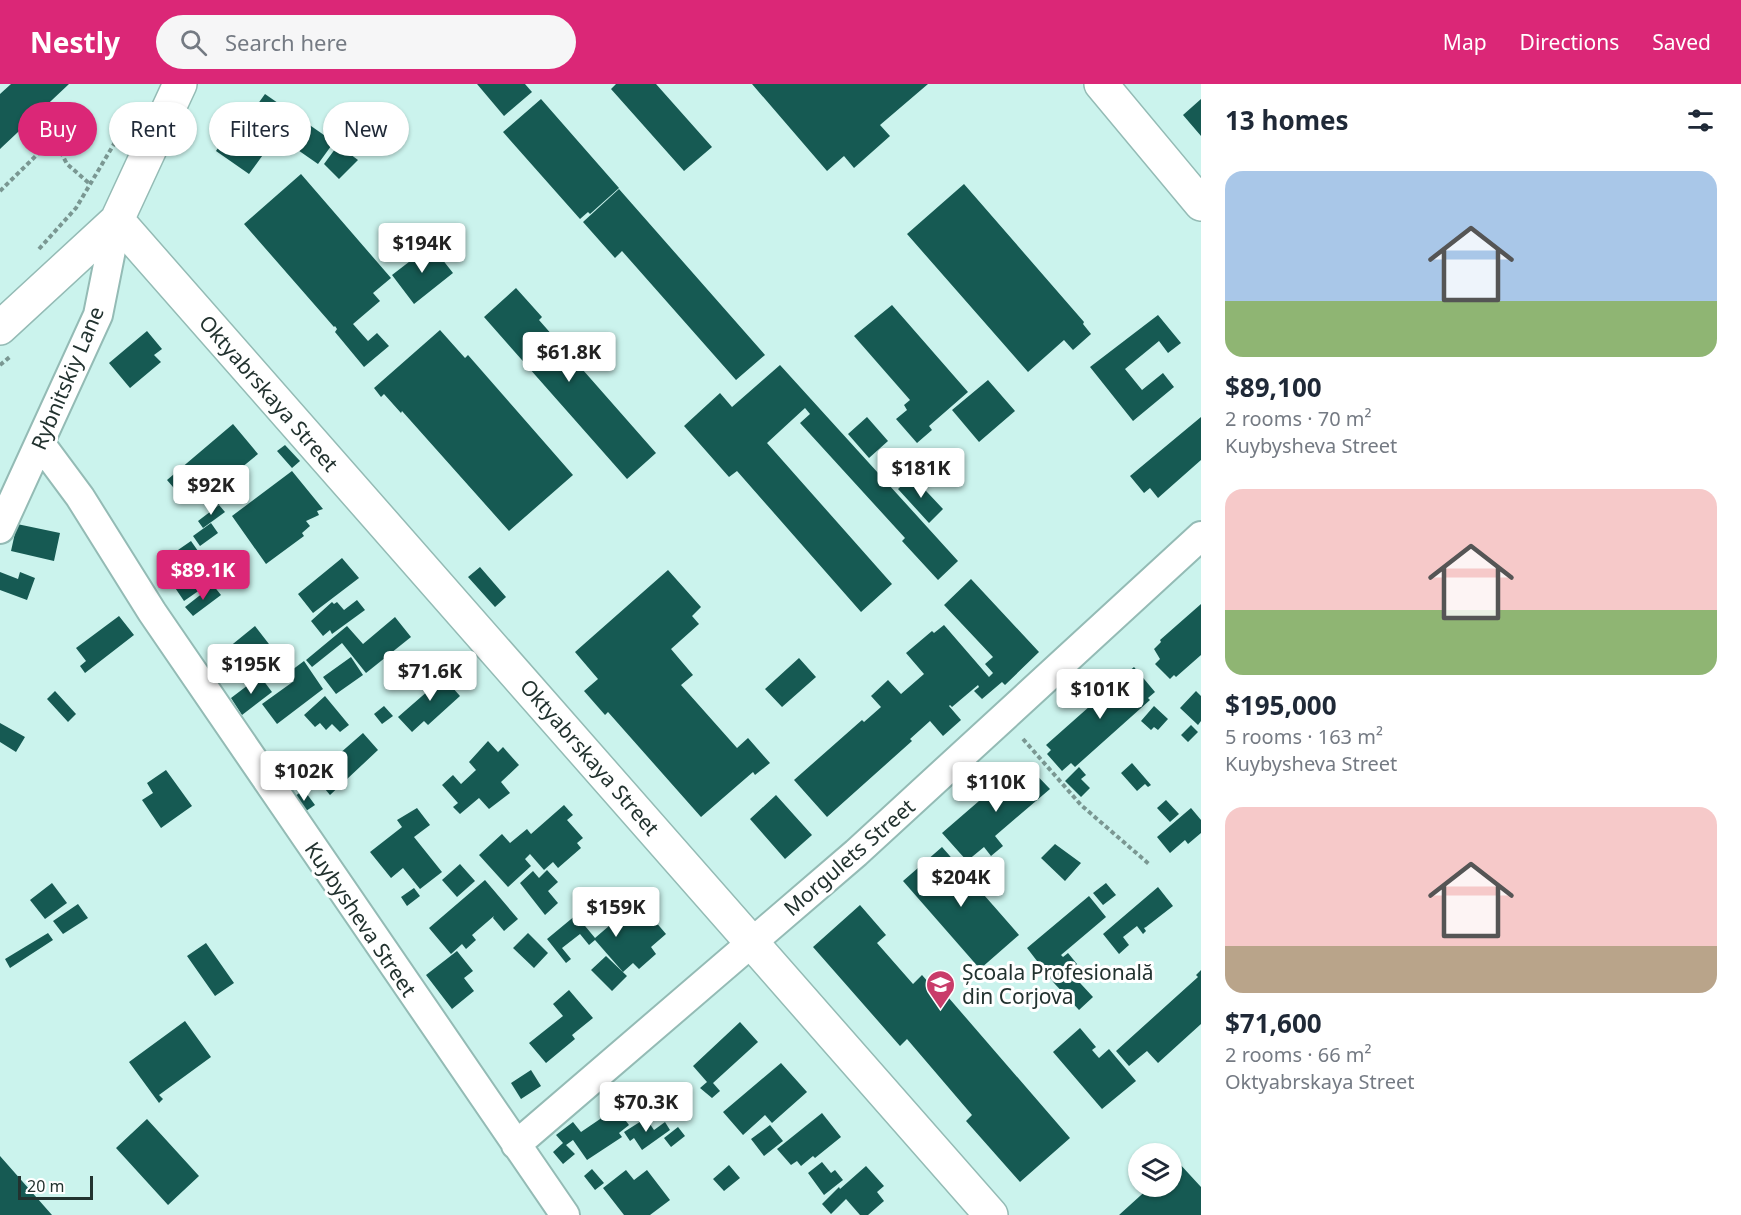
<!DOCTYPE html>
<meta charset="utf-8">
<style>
:root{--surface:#fff;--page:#f6f6f7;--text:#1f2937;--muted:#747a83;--accent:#db2777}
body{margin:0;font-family:"Noto Sans",sans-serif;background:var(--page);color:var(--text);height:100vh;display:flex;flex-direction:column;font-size:22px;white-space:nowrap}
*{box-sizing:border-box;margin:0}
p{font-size:20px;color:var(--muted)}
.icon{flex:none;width:33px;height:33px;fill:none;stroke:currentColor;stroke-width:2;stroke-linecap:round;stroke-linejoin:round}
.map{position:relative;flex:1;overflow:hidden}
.details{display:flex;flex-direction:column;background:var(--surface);width:540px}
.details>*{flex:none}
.hud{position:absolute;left:18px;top:18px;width:570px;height:54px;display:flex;gap:12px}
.controls{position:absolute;left:1128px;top:1059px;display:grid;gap:12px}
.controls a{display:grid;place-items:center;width:54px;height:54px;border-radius:50%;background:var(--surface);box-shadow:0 2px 4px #0004;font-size:30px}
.scale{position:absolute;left:18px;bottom:15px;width:75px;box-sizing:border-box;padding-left:6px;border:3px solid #22322f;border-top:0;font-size:16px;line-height:21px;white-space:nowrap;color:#22322f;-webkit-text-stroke:4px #fff;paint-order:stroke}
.price{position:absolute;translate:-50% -51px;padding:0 14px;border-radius:6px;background:#fff;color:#222;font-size:20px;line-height:39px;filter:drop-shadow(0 2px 3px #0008)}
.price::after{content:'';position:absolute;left:50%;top:36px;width:18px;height:14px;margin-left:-9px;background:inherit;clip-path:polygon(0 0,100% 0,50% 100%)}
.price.selected{background:var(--accent);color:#fff}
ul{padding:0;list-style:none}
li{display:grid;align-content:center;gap:12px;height:318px;padding:0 24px}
li span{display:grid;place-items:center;height:186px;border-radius:18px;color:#555}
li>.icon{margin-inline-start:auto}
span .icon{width:108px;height:108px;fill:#fffc;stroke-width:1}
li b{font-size:26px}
h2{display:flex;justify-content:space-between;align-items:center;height:72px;padding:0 24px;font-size:26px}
.tag{padding:0 21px;border-radius:27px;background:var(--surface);box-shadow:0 2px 4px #0004;font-size:21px;line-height:54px}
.tag.selected{background:var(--accent);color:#fff}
header{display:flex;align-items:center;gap:36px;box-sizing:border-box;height:84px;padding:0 30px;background:var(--accent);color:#fff}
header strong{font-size:28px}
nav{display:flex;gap:33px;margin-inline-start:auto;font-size:21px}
.search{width:420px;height:54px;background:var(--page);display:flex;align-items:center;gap:15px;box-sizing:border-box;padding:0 21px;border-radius:33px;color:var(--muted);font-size:22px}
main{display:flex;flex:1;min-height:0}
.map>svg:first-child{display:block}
</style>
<header>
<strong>Nestly</strong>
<div class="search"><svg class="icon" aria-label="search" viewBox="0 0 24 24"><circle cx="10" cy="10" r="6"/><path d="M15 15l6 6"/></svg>Search here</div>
<nav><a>Map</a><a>Directions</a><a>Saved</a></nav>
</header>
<main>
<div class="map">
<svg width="1201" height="1131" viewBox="0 0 1201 1131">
<rect width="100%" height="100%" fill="#cbf3ed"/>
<path fill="#165a53" d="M11,0H69L0,65V10Z
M477,0H525L532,8L504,32Z
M616,0H656L712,63L684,87L611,5Z
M752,0H928L880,41L890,52L854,84L844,72L827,87Z
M265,10L334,58L318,80L249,32Z
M541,15L619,104L590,130L588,128L580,135L503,48Z
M1201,15V52L1183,31Z
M223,39L232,45L234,42L244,49L242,52L265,68L249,90L216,67L223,56L215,50Z
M338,61L358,76L339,95L324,80Z
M301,90L391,194L373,209L380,217L353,240L368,257L377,249L389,262L364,283L335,248L337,245L335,242L334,243L244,140Z
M964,100L1084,238L1083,240L1091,250L1073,266L1064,256L1028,288L907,150Z
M619,105L765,271L736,296L622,167L615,174L583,138Z
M431,161L453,189L414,220L392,191Z
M516,204L542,233L539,236L656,369L627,395L484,233Z
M892,221L968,308L929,342L932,346L917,359L896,335L907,326L904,321L910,316L854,252Z
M1158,231L1181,259L1168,269L1159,257L1125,285L1142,306L1163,289L1174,303L1133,337L1090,283Z
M440,246L465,274L468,271L573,391L509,447L402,327L401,329L384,310L381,313L374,304Z
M147,247L162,265L154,271L161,278L130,304L109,279Z
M780,281L958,477L938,496L902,457L905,454L800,339L810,330L805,324L767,359L892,500L861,528L737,387L729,393L684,342L720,309L732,323Z
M988,296L1015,327L979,358L952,326Z
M867,333L888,357L869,374L848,350Z
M1201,333V376L1158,414L1150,404L1144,409L1130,392Z
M233,340L258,370L219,402L205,387L179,410L167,396Z
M285,361L300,377L292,384L277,367Z
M292,387L323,425L317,427L319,431L306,437L310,442L302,449L304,452L266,480L232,432Z
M912,392L943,425L929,439L898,405Z
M233,395L242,406L225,420L223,417L212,426L206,419Z
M219,421L225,428L203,444L198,437Z
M211,439L218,449L200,462L193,452Z
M17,440L60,449L54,477L11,467Z
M191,457L217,494L184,517L163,486L182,472L178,466Z
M342,474L359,494L313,529L298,510Z
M480,483L506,513L495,523L468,493Z
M668,486L701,523L692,532L699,540L671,565L693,591L681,601L737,664L748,654L770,679L755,691L753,688L701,733L608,628L605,631L584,607L598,595L575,568Z
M0,488L18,495L20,488L35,494L27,516L0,506Z
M971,495L1039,568L1005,601L1002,598L982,615L974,607L979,603L978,601L952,623L950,621L949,622L961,636L943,652L930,637L910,655L912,657L827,733L794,696L862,636L864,638L881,623L871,612L888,596L901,610L924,590L906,569L932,547L934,549L944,541L989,593L993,589L985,580L993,573L944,521Z
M213,501L221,511L193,532L185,523Z
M357,516L365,526L332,550L330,546L323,552L311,537L332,518L334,520L337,518L344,526Z
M1201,520V571L1176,593L1174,591L1170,595L1155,580L1160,575L1154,565L1161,558L1160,556Z
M119,532L134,551L85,589L80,582L86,577L76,564Z
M395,533L411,553L366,589L342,559L312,583L306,576L347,542L363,560Z
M255,542L279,573L246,598L223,568Z
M351,573L363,591L336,610L323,593Z
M799,574L816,593L782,623L765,605Z
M304,577L323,605L277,640L262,620L294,597L288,589Z
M1134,583L1155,608L1148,614L1150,616L1075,683L1071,679L1062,687L1047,670L1051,666L1046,661Z
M436,585L460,612L428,641L424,637L412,648L398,633L429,606L422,598Z
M260,592L272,608L242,631L231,614Z
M55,607L76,630L68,638L47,615Z
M1196,607L1201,612V637L1198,641L1180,624Z
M325,612L349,641L340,648L332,640L326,646L320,639L315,643L304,631Z
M384,622L393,632L382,640L374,630Z
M1154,622L1168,635L1158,646L1154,643L1151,646L1141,637Z
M0,639L25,653L16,668L0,658Z
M1191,641L1198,648L1188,658L1181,651Z
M363,649L378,666L330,711L314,692Z
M488,657L498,668L503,663L519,681L501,698L510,709L489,725L479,714L460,730L453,723L458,719L442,701L453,691L461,700L476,686L469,678Z
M1024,678L1050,705L995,752L1003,762L991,772L984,763L967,777L942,749Z
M1132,679L1151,701L1148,703L1145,700L1137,707L1121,689Z
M1079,683L1086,691L1081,695L1090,704L1081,713L1065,697Z
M166,686L192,722L161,744L142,716L153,709L147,699Z
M304,706L315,721L303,729L292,714Z
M776,711L812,751L785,775L750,735Z
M1166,716L1179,730L1170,738L1157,724Z
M564,721L573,731L567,736L583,754L577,759L581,764L558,784L553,778L544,786L530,770L525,775L531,782L508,803L479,771L502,750L510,759L527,745L531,750Z
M417,724L430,741L414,753L442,788L420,805L403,784L391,794L370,768L402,743L397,736Z
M1191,724L1201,736V749L1188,760L1185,756L1170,769L1157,753Z
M1055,760L1081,779L1065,797L1041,774Z
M942,763L1019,851L980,885L903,797Z
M460,780L475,797L457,813L442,796Z
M547,786L558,798L548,807L558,819L545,831L520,799L533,787L539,794Z
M485,796L518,835L504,847L493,834L494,832L472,851L476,856L466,865L462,860L451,870L429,844Z
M52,799L67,819L45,835L30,816Z
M1106,799L1116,811L1103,821L1093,809Z
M1158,803L1173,822L1146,843L1144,844L1146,847L1143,850L1137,842L1123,853L1129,861L1119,870L1103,850Z
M414,804L420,812L407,822L401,813Z
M1089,812L1106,833L1061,871L1063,873L1068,869L1077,880L1069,887L1093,913L1079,926L1054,899L1027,864Z
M638,817L666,850L651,863L656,870L639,885L633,879L623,888L595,856L589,861L580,850L562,864L571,875L566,879L547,855L576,831L595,854Z
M78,820L88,834L63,850L53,837Z
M860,821L886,851L877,859L913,900L922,891L944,916L948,913L1070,1054L1020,1098L966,1037L972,1031L907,955L900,962L813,863Z
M48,849L53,856L10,884L5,875Z
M528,849L548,869L534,884L513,864Z
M206,859L234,899L215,912L187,872Z
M457,867L473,887L464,894L474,907L452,925L426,891Z
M606,872L627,892L612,907L591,886Z
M1201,886V940L1158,979L1147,967L1129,982L1116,967L1198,893L1196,891Z
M569,906L593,934L572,951L575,955L546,979L529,959L563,932L553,920Z
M185,937L211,973L159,1011L163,1015L159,1019L129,978Z
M740,938L758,958L713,999L720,1007L712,1014L700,1004L707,998L693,982Z
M1080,944L1096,963L1092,966L1099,974L1109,965L1136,997L1102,1025L1053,968Z
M781,979L807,1008L772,1039L765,1031L743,1051L723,1028Z
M531,986L541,1002L521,1015L511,999Z
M619,1028L629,1041L619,1049L622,1053L587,1076L573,1056L566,1061L575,1070L563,1080L553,1068L563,1059L556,1051L573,1038L581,1048L606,1031L609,1035Z
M822,1029L841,1053L815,1074L813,1072L801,1082L797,1077L791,1081L777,1065Z
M646,1034L654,1046L665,1038L670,1046L642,1066L634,1054L630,1057L624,1048Z
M147,1035L199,1092L168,1121L116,1064Z
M770,1041L783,1057L764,1072L751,1055Z
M678,1043L685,1052L671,1063L664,1054Z
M0,1072L52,1131H0Z
M822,1078L831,1089L835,1086L843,1096L824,1111L808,1089Z
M1178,1078L1201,1103V1131H1119L1151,1102H1172V1084Z
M729,1081L740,1094L724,1107L713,1095Z
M866,1082L884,1102L877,1108L884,1117L868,1131H860L846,1115L831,1130L822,1120L839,1103L840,1105Z
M592,1085L604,1099L595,1106L584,1092Z
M626,1086L634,1096L647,1086L670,1116L650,1131H624L603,1104Z"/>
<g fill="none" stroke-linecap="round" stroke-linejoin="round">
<defs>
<path id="street" d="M40,359L80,413L152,528L565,1131
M0,445L98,231L117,136
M516,1061L856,769L1201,452"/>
<path id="secondary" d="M1101,0L1201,120
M117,136L991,1131
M0,244L117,136L180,0"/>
</defs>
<use href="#street" stroke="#94bbb5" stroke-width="32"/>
<use href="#secondary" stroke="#94bbb5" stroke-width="36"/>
<path stroke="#7a9792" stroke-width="4" stroke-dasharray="4.5 3" stroke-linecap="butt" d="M40,28L67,80L90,100
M0,107L53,55
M39,165L76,124L133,28
M0,281L11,272
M1023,655L1081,721L1149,780"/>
<use href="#street" stroke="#fff" stroke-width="28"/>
<use href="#secondary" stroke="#fff" stroke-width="33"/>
</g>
<defs>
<symbol id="university-pin" viewBox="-11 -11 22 30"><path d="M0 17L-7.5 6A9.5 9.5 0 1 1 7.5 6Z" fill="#c93c6a" stroke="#fff"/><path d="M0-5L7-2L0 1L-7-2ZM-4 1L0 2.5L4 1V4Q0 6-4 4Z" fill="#fff"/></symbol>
</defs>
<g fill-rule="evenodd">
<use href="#university-pin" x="924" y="884" width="33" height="45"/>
</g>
<g text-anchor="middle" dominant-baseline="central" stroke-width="6" stroke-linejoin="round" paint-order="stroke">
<g font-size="21" fill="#22322f" stroke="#fff">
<text transform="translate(67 294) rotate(-67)">Rybnitskiy Lane</text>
<text transform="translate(269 309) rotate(49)">Oktyabrskaya Street</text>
<text transform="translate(590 673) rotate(49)">Oktyabrskaya Street</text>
<text transform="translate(849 773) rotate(-41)">Morgulets Street</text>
<text transform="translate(361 835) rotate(56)">Kuybysheva Street</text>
</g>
<g font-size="21" fill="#22322f" stroke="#fff" text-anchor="start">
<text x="962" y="888">Școala Profesională<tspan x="962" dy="24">din Corjova</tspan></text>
</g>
</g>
</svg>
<div class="controls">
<a><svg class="icon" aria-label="layers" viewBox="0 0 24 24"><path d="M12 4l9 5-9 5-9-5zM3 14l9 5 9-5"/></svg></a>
</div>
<div class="scale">20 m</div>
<b class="price" style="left:422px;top:190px">$194K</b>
<b class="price" style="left:569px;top:299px">$61.8K</b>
<b class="price" style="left:921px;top:415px">$181K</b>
<b class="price" style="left:211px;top:432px">$92K</b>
<b class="price selected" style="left:203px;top:517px">$89.1K</b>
<b class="price" style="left:251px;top:611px">$195K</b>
<b class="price" style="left:430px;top:618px">$71.6K</b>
<b class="price" style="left:1100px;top:636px">$101K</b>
<b class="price" style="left:304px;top:718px">$102K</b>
<b class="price" style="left:996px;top:729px">$110K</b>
<b class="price" style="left:961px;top:824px">$204K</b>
<b class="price" style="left:616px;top:854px">$159K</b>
<b class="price" style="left:646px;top:1049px">$70.3K</b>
<div class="hud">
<a class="tag selected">Buy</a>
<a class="tag">Rent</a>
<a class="tag">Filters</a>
<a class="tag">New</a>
</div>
</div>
<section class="details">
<h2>13 homes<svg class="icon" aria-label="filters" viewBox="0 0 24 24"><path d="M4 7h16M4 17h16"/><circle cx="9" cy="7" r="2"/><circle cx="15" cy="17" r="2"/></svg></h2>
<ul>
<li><span style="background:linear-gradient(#a9c7e8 70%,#8fb573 0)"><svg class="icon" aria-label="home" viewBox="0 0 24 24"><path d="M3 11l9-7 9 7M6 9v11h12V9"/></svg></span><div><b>$89,100</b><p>2 rooms · 70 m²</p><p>Kuybysheva Street</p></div></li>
<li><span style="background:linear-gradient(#f6c9c9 65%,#8fb573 0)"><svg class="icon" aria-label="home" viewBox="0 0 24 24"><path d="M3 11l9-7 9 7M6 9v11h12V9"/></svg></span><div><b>$195,000</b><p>5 rooms · 163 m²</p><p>Kuybysheva Street</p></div></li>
<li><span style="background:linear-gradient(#f6c9c9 75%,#b9a48a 0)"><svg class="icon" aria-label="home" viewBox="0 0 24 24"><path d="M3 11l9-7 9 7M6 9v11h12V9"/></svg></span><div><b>$71,600</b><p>2 rooms · 66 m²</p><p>Oktyabrskaya Street</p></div></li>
</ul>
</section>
</main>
